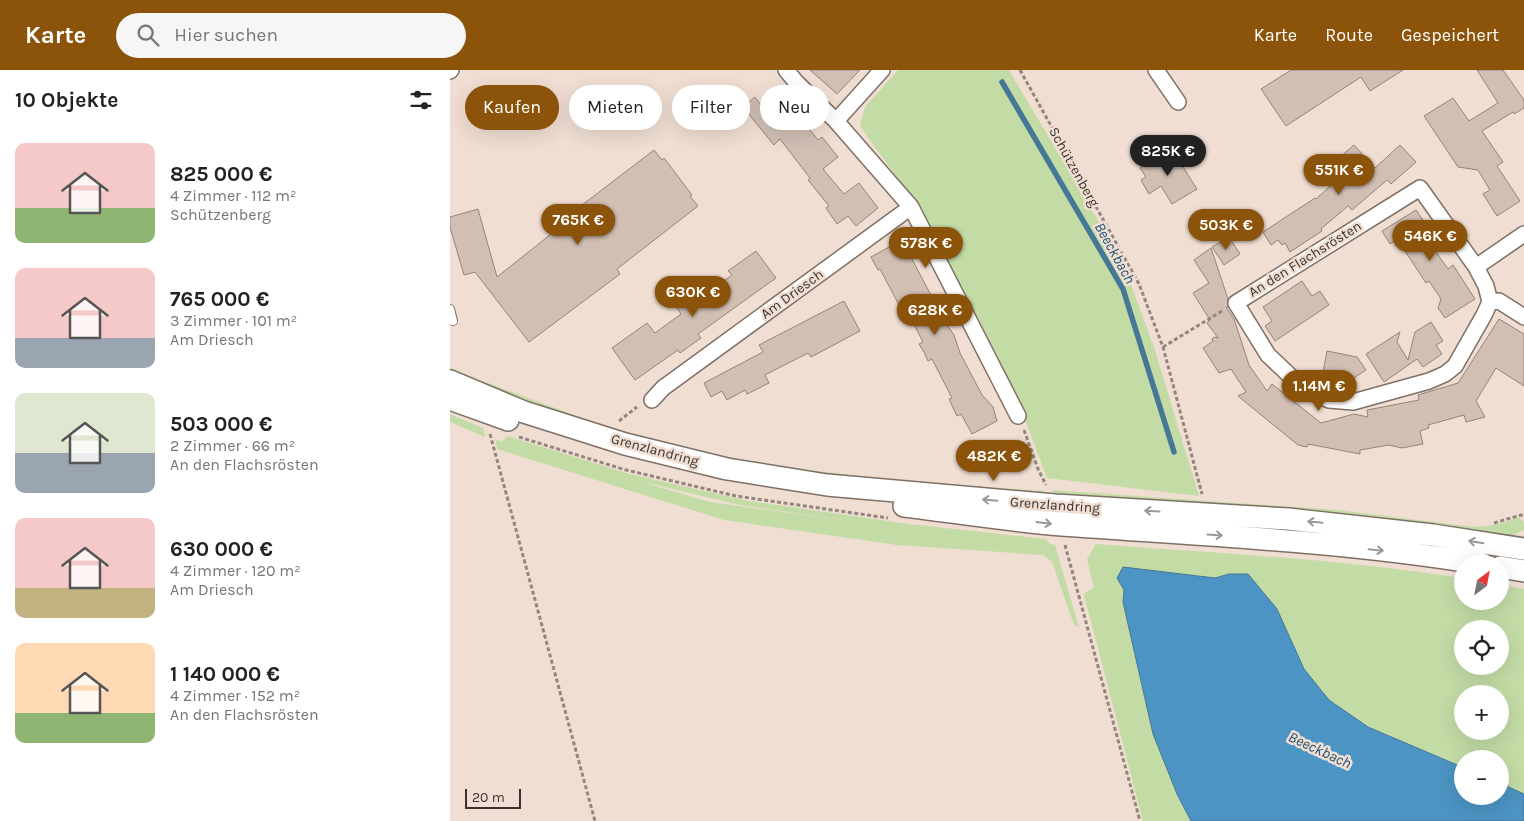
<!DOCTYPE html>
<html lang="de">
<meta charset="utf-8">
<style>
:root{--surface:#fff;--page:#f6f6f6;--text:#222;--muted:#767676;--accent:#8c530a}
body{margin:0;font-family:Karla,sans-serif;background:var(--page);color:var(--text);height:100vh;display:flex;flex-direction:column;font-size:19px;white-space:nowrap}
*{box-sizing:border-box;margin:0}
p{font-size:16px;color:var(--muted)}
.icon{flex:none;width:28px;height:28px;fill:none;stroke:currentColor;stroke-width:2;stroke-linecap:round;stroke-linejoin:round}
.map{position:relative;flex:1;overflow:hidden}
.sheet{display:flex;flex-direction:column;background:var(--surface);width:450px}
.sheet>*{flex:none}
.guide{position:absolute;left:15px;top:15px;width:475px;height:45px;display:flex;gap:10px}
.needle{width:32px;rotate:32deg}
.controls{position:absolute;left:1004px;top:485px;display:grid;gap:10px}
.controls a{display:grid;place-items:center;width:55px;height:55px;border-radius:50%;background:var(--surface);box-shadow:0 5px 20px #0002;font-size:25px}
.scale{position:absolute;left:15px;bottom:12px;width:56px;box-sizing:border-box;padding-left:5px;border:2px solid #39322e;border-top:0;font-size:14px;line-height:18px;white-space:nowrap;color:#39322e;-webkit-text-stroke:4px #f0ded2;paint-order:stroke}
.price{position:absolute;translate:-50% -42px;padding:0 11px;border-radius:18px;background:var(--accent);color:#fff;font-size:16px;line-height:32px;filter:drop-shadow(0 1px 2px #0008)}
.price::after{content:'';position:absolute;left:50%;top:30px;width:15px;height:11px;margin-left:-8px;background:inherit;clip-path:polygon(0 0,100% 0,50% 100%)}
.price.on{background:#222;color:#fff}
ul{padding:0;list-style:none}
li{display:flex;align-items:center;gap:15px;height:125px;padding:0 15px}
li span{display:grid;place-items:center;flex:none;width:140px;height:100px;border-radius:10px;color:#555}
li>.icon{margin-inline-start:auto}
span .icon{width:60px;height:60px;fill:#fffc;stroke-width:1}
li b{font-size:21px}
h2{display:flex;justify-content:space-between;align-items:center;height:60px;padding:0 15px;font-size:21px}
.pill{padding:0 18px;border-radius:22px;background:var(--surface);box-shadow:0 5px 20px #0002;font-size:18px;line-height:45px}
.pill.on{background:var(--accent);color:#fff}
header{display:flex;align-items:center;gap:30px;box-sizing:border-box;height:70px;padding:0 25px;background:var(--accent);color:#fff}
header strong{font-size:24px}
nav{display:flex;gap:28px;margin-inline-start:auto;font-size:18px}
.search{width:350px;height:45px;background:var(--page);display:flex;align-items:center;gap:12px;box-sizing:border-box;padding:0 18px;border-radius:28px;color:var(--muted);font-size:19px}
main{display:flex;flex:1;min-height:0}
.map>svg:first-child{display:block}
</style>
<header>
<strong>Karte</strong>
<div class="search"><svg class="icon" aria-label="search" viewBox="0 0 24 24"><circle cx="10" cy="10" r="6"/><path d="M15 15l6 6"/></svg>Hier suchen</div>
<nav><a>Karte</a><a>Route</a><a>Gespeichert</a></nav>
</header>
<main>
<section class="sheet">
<h2>10 Objekte<svg class="icon" aria-label="filters" viewBox="0 0 24 24"><path d="M4 7h16M4 17h16"/><circle cx="9" cy="7" r="2"/><circle cx="15" cy="17" r="2"/></svg></h2>
<ul>
<li><span style="background:linear-gradient(#f6c9c9 65%,#8fb573 0)"><svg class="icon" aria-label="home" viewBox="0 0 24 24"><path d="M3 11l9-7 9 7M6 9v11h12V9"/></svg></span><div><b>825 000 €</b><p>4 Zimmer · 112 m²</p><p>Schützenberg</p></div></li>
<li><span style="background:linear-gradient(#f6c9c9 70%,#9aa5b1 0)"><svg class="icon" aria-label="home" viewBox="0 0 24 24"><path d="M3 11l9-7 9 7M6 9v11h12V9"/></svg></span><div><b>765 000 €</b><p>3 Zimmer · 101 m²</p><p>Am Driesch</p></div></li>
<li><span style="background:linear-gradient(#dfe7d0 60%,#9aa5b1 0)"><svg class="icon" aria-label="home" viewBox="0 0 24 24"><path d="M3 11l9-7 9 7M6 9v11h12V9"/></svg></span><div><b>503 000 €</b><p>2 Zimmer · 66 m²</p><p>An den Flachsrösten</p></div></li>
<li><span style="background:linear-gradient(#f6c9c9 70%,#c2b280 0)"><svg class="icon" aria-label="home" viewBox="0 0 24 24"><path d="M3 11l9-7 9 7M6 9v11h12V9"/></svg></span><div><b>630 000 €</b><p>4 Zimmer · 120 m²</p><p>Am Driesch</p></div></li>
<li><span style="background:linear-gradient(#ffd9b3 70%,#8fb573 0)"><svg class="icon" aria-label="home" viewBox="0 0 24 24"><path d="M3 11l9-7 9 7M6 9v11h12V9"/></svg></span><div><b>1 140 000 €</b><p>4 Zimmer · 152 m²</p><p>An den Flachsrösten</p></div></li>
</ul>
</section>
<div class="map">
<svg width="1074" height="751" viewBox="0 0 1074 751">
<rect width="100%" height="100%" fill="#f0ded2"/>
<path fill="#c3dca6" fill-rule="evenodd" d="M448,0H559L673,193L705,280L749,426L597,408L562,315L511,215L468,137L410,56L415,37Z
M0,297C26,309 54,319 81,329C143,353 208,374 274,386C380,406 487,414 594,421L597,427L336,404L118,350L0,306Z
M0,344L33,358L35,367L0,352Z
M57,366L183,405L299,431L459,454L596,469L600,474L605,475L629,557L624,555L602,492L593,485L447,475L274,450L47,379L45,369L52,372ZM189,411L290,435L406,452L260,432Z
M602,420L888,440L1024,457C1040,456 1053,454 1068,447L1074,452V460L1061,466H1046L605,428Z
M646,474C768,483 891,489 1012,508V531H1050V514L1074,519V724L1050,713V689H1012V697L918,657L879,630L854,599L827,539L798,505L779,504L765,508L733,505L667,508L674,520L673,532L703,664L727,724L741,751H693L634,525L636,522L644,518L637,489ZM1012,559H1050V596H1012ZM1012,624H1050V661H1012Z"/>
<path fill="#4c94c3" stroke="#467796" d="M673,497L765,508L779,504H798L827,539L854,599L879,630L918,657L1012,697V726H1050V713L1074,724V751H741L727,724L703,664L673,532L674,520L667,508Z"/>
<g fill="none" stroke-linecap="round" stroke-linejoin="round">
<path stroke="#467796" stroke-width="5.5" d="M552,12L673,219L724,382"/>
</g>
<path fill="#d1bfb4" stroke="#948479" d="M360,0H410L387,24Z
M841,0H953L920,21L911,7L836,56L811,19Z
M1027,0H1053L1074,30V38L1064,44L1063,42L1032,61L1053,92L1047,96L1070,131L1047,146L1033,124L1040,120L1028,100L1008,97L974,46L1003,28L1019,51L1048,33Z
M323,24L347,54L352,50L368,70L372,67L388,87L373,99L394,124L409,113L428,138L406,156L398,146L387,154L376,138L379,136L358,110L360,108L330,69L324,75L293,37L305,27L311,35Z
M904,75L925,98L950,75L966,92L941,114L937,110L902,140L898,136L871,159L872,161L840,182L835,173L832,175L828,170L821,175L813,162L865,128L866,129L888,109L885,105L896,96L889,88Z
M721,78L747,119L722,134L711,116L699,124L691,110L696,107L690,98Z
M204,80L212,90L214,88L242,125L240,126L248,136L167,199L170,204L79,272L25,202L14,205L0,157V147L28,139L47,207L125,145L123,142Z
M966,140L987,171L981,175L998,199L1003,195L1025,229L995,248L988,238L991,229L979,211L976,213L947,169L940,174L932,161Z
M779,167L790,184L774,195L762,177Z
M452,170L495,252L504,265L510,283L532,325L543,337L547,351L522,364L511,344L507,346L499,329L502,328L482,289L478,291L474,282L469,274L473,272L453,233L449,235L430,199L428,200L421,187Z
M761,178L778,229V237H776L784,249L799,295L817,321L822,314L871,353L904,344L918,347L917,340L969,330L968,325L1008,313L1049,249L1074,264V316L1046,298L1026,331L1035,347L1016,352L1014,345L978,355L979,358L970,361L973,374L952,378L939,375L910,380V384L858,374L857,377L848,375L788,326L796,322L781,299L769,303L753,278L763,271L762,269L764,267L768,268L757,253L760,250L743,223L759,213L744,190Z
M306,181L326,208L248,264L251,268L230,283L228,280L185,310L162,278L197,253L205,263L231,244L227,238L242,227L246,231L282,205L278,201Z
M852,211L862,226L870,221L879,235L825,271L815,256L822,251L813,237Z
M394,231L410,261L361,287L358,283L315,305L319,313L297,324L295,320L277,330L272,321L261,327L254,313L313,282L309,275Z
M981,252L993,271L986,275L992,284L973,297L967,289L934,312L916,284L950,262L947,272L958,290L965,262Z
M877,281L907,287L916,300L884,321L877,319L878,313L871,312Z"/>
<g fill="none" stroke-linecap="round" stroke-linejoin="round">
<defs>
<path id="lane" d="M0,239L3,251"/>
<path id="street" d="M336,0L346,12L386,51L461,137L568,346
M706,0L728,32
M0,1L1,0
M386,51L432,0
M970,118L1026,197L1036,216L1040,232L1034,245L1005,296L995,304L979,311L903,332L879,330L853,318L818,285L786,233Z
M1026,197L1074,164
M1040,232L1049,231L1074,247
M202,330L213,318L461,137"/>
<path id="secondary" d="M0,311L74,342L175,374L277,399L377,415L605,435L838,449L983,465L1074,479
M0,329L58,350
M454,436C506,442 559,451 612,455C752,465 894,471 1033,494
M1050,497L1074,501"/>
</defs>
<use href="#lane" stroke="#7f7065" stroke-width="10"/>
<use href="#street" stroke="#7f7065" stroke-width="18"/>
<use href="#secondary" stroke="#7f7065" stroke-width="24"/>
<path stroke="#92867e" stroke-width="3" stroke-dasharray="4 2.5" stroke-linecap="butt" d="M570,0L689,214L713,277L752,424
M713,277L772,241
M169,351L187,337
M574,360L588,399L596,415
M40,364L145,751
M69,367L176,400L286,426L438,448
M1044,453L1071,445L1074,446
M615,475L690,751"/>
<use href="#lane" stroke="#fff" stroke-width="8"/>
<use href="#street" stroke="#fff" stroke-width="15"/>
<use href="#secondary" stroke="#fff" stroke-width="21"/>
</g>
<defs><path id="oneway-shaft" d="M-6 0H5M1.5-3L5.5 0L1.5 3" fill="none" stroke-width="1.6" stroke-linecap="round" stroke-linejoin="round" transform="scale(1.25)"/></defs>
<g stroke="#9c9896">
<use href="#oneway-shaft" transform="translate(540 430) rotate(-175)"/>
<use href="#oneway-shaft" transform="translate(702 441) rotate(-177)"/>
<use href="#oneway-shaft" transform="translate(865 452) rotate(-174)"/>
<use href="#oneway-shaft" transform="translate(594 453) rotate(7)"/>
<use href="#oneway-shaft" transform="translate(765 465) rotate(4)"/>
<use href="#oneway-shaft" transform="translate(1026 472) rotate(-171)"/>
<use href="#oneway-shaft" transform="translate(926 480) rotate(6)"/>
</g>
<g text-anchor="middle" dominant-baseline="central" stroke-width="5" stroke-linejoin="round" paint-order="stroke">
<g font-size="14" fill="#39322e" stroke="#f0ded2">
<text transform="translate(624 97) rotate(61)">Schützenberg</text>
<text transform="translate(855 189) rotate(-32)">An den Flachsrösten</text>
<text transform="translate(342 224) rotate(-36)">Am Driesch</text>
<text transform="translate(205 380) rotate(15)">Grenzlandring</text>
<text transform="translate(605 435) rotate(4)">Grenzlandring</text>
</g>
<g font-size="15" font-style="italic" fill="#1d5273" stroke="#f0ded2">
<text transform="translate(665 183) rotate(61)">Beeckbach</text>
<text transform="translate(870 680) rotate(25)">Beeckbach</text>
</g>
</g>
</svg>
<div class="controls">
<a><svg class="needle" viewBox="-14 -14 28 28"><path d="M0-13l5 13h-10z" fill="#e53935"/><path d="M0 13l5-13h-10z" fill="#767676"/></svg></a>
<a><svg class="icon" aria-label="locate" viewBox="0 0 24 24"><circle cx="12" cy="12" r="6"/><path d="M12 2v4M12 18v4M2 12h4M18 12h4"/></svg></a>
<a>+</a>
<a>−</a>
</div>
<div class="scale">20 m</div>
<b class="price on" style="left:718px;top:107px">825K €</b>
<b class="price" style="left:889px;top:126px">551K €</b>
<b class="price" style="left:128px;top:176px">765K €</b>
<b class="price" style="left:776px;top:181px">503K €</b>
<b class="price" style="left:980px;top:192px">546K €</b>
<b class="price" style="left:476px;top:199px">578K €</b>
<b class="price" style="left:243px;top:248px">630K €</b>
<b class="price" style="left:485px;top:266px">628K €</b>
<b class="price" style="left:869px;top:342px">1.14M €</b>
<b class="price" style="left:544px;top:412px">482K €</b>
<div class="guide">
<a class="pill on">Kaufen</a>
<a class="pill">Mieten</a>
<a class="pill">Filter</a>
<a class="pill">Neu</a>
</div>
</div>
</main>
